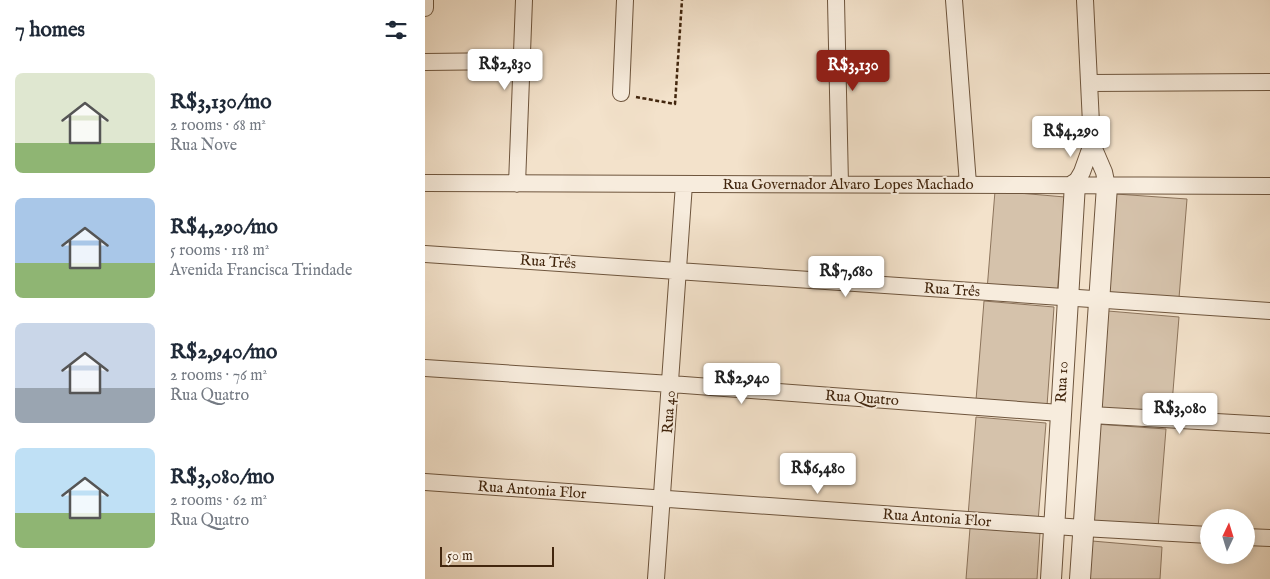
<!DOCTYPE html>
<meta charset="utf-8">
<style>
:root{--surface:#fff;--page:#f2f2f3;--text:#1f2937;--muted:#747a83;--accent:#8f2418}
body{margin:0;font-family:"IM FELL English",serif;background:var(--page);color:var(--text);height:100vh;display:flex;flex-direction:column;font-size:19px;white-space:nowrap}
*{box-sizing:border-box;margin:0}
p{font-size:16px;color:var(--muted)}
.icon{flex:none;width:28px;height:28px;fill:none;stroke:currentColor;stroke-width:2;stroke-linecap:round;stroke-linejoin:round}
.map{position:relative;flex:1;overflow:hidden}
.drawer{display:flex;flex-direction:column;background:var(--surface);width:425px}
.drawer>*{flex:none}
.needle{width:32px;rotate:4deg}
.controls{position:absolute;left:775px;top:509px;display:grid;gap:10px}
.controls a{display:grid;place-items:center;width:55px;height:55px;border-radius:50%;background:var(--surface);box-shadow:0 2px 8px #0003;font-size:25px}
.scale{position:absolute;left:15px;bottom:12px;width:114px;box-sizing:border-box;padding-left:5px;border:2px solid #42260e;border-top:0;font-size:14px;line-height:18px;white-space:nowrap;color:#42260e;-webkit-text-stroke:4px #f7ecdd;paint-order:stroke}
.price{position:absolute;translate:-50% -42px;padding:0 11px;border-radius:5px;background:#fff;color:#222;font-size:16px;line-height:32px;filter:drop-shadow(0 1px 2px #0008)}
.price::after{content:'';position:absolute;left:50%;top:30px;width:15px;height:11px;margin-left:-8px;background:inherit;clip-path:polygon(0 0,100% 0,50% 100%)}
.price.on{background:var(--accent);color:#fff}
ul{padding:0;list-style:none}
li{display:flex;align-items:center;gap:15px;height:125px;padding:0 15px}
li span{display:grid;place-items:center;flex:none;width:140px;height:100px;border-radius:8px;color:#555}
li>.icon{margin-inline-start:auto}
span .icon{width:60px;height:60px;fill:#fffc;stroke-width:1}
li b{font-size:21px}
h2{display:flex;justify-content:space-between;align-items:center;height:60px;padding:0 15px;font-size:21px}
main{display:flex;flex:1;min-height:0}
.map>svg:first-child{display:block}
</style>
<main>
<section class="drawer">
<h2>7 homes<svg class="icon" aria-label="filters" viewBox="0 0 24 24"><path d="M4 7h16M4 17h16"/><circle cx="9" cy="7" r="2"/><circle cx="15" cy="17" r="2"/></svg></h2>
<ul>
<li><span style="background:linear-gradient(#dfe7d0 70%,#8fb573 0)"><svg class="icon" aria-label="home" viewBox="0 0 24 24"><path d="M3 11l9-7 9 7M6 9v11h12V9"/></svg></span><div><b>R$3,130/mo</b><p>2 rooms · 68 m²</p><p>Rua Nove</p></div></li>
<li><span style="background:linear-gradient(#a9c7e8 65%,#8fb573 0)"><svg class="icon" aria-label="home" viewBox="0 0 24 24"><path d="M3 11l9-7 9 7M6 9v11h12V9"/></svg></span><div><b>R$4,290/mo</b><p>5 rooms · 118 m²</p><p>Avenida Francisca Trindade</p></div></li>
<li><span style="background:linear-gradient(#c9d6e8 65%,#9aa5b1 0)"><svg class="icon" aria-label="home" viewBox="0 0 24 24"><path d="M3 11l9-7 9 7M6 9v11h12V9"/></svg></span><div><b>R$2,940/mo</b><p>2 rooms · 76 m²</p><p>Rua Quatro</p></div></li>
<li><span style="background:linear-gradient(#bfe0f5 65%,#8fb573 0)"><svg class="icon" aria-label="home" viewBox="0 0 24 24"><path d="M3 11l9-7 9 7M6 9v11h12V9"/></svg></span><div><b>R$3,080/mo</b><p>2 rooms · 62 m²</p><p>Rua Quatro</p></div></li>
</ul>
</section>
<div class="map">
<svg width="845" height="579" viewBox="0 0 845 579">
<rect width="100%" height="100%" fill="#f3e2cb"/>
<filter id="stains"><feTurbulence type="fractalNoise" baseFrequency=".004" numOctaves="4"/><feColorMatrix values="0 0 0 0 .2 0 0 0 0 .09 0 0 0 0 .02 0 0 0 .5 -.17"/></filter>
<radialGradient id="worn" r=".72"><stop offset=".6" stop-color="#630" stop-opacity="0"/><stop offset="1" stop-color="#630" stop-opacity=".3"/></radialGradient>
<path fill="#d5c2ab" stroke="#8c745c" d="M570,191L640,197L632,296L562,290Z
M691,194L762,199L754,298L683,293Z
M559,301L629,307L622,406L551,400Z
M683,311L754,317L746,416L676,411Z
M551,417L621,423L613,522L543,516Z
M670,424L741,429L733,528L662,523Z
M545,528L615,533L612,579H541Z
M667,541L737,547L735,579H664Z"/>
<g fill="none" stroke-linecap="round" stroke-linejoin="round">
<defs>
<path id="minor" d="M411,0L415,184
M529,0L543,184
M660,0L667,144L679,172L682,186
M0,8V0
M0,62L96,61
M665,83L845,82
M196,93L200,0
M0,183L845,186
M92,184L99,0
M650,184L657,172L667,144
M0,254L845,311
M0,368L246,384L635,413
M666,415L845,425
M0,482L658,528L784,535
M821,537L845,538
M231,579L259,184"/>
<path id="tertiary" d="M626,579L650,184
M655,579L682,186"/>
</defs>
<use href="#minor" stroke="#6e553d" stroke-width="18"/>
<use href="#tertiary" stroke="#6e553d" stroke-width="22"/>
<path stroke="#42260e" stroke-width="2.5" stroke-dasharray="4 2.5" stroke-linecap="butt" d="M211,97L250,104L257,0"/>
<use href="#minor" stroke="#f7ecdd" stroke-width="16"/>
<use href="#tertiary" stroke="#f7ecdd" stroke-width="20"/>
</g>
<g text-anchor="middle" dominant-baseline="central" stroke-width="4" stroke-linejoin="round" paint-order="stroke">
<g font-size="15" fill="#42260e" stroke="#f7ecdd">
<text x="423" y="184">Rua Governador Alvaro Lopes Machado</text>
<text transform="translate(123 262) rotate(4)">Rua Três</text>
<text transform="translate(527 290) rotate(4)">Rua Três</text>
<text transform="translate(637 382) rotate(-87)">Rua 10</text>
<text transform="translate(437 398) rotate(4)">Rua Quatro</text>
<text transform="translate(244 412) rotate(-86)">Rua 40</text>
<text transform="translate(107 490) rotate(4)">Rua Antonia Flor</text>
<text transform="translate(512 518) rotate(4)">Rua Antonia Flor</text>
</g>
</g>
<rect width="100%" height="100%" filter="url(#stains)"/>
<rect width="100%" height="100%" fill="url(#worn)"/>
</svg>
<div class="controls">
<a><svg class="needle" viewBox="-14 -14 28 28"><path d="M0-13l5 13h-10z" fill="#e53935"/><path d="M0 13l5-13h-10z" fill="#747a83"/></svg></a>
</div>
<div class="scale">50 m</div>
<b class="price" style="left:80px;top:91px">R$2,830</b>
<b class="price on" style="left:428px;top:92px">R$3,130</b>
<b class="price" style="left:646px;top:158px">R$4,290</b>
<b class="price" style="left:421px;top:298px">R$7,680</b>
<b class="price" style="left:317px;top:405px">R$2,940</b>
<b class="price" style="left:755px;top:435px">R$3,080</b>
<b class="price" style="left:393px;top:495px">R$6,480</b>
</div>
</main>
